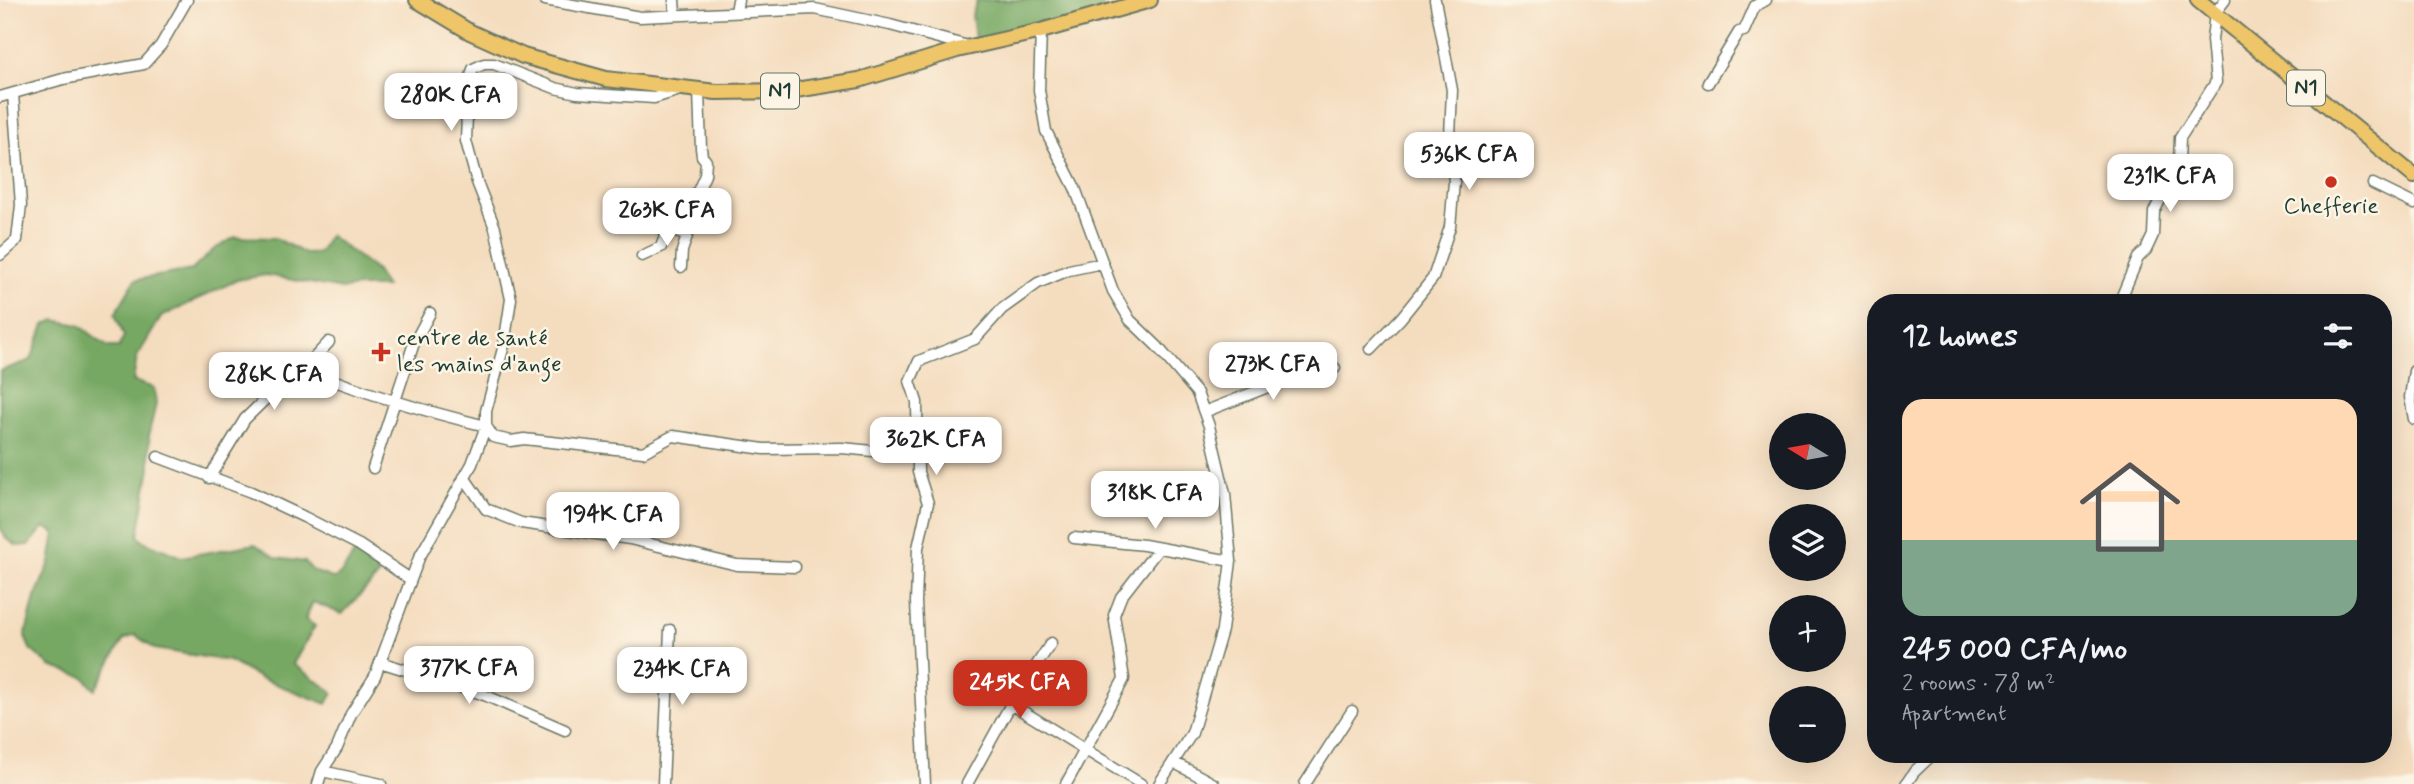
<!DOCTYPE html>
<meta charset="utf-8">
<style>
:root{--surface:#171b24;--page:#20242c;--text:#f1f3f6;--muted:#9ea1a6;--accent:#c8321e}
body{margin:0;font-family:Mynerve,sans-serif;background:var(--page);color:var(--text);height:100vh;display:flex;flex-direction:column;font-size:26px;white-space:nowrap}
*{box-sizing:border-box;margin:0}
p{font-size:23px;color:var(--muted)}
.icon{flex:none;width:38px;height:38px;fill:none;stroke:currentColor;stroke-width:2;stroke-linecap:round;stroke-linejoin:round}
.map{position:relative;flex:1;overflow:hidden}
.panel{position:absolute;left:1867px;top:294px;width:525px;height:469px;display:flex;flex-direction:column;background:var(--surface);border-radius:28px;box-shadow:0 7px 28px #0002}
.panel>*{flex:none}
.needle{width:46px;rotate:281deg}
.tools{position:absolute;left:1769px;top:413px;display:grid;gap:14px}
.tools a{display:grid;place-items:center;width:77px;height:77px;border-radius:50%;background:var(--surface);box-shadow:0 7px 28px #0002;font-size:35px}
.price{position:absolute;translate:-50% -60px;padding:0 16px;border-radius:14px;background:#fff;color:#222;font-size:23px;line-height:46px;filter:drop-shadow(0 2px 4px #0008)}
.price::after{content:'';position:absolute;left:50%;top:42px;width:21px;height:16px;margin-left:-10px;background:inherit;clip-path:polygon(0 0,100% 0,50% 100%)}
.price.active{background:var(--accent);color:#fff}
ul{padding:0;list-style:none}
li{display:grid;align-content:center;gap:14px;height:371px;padding:0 35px}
li span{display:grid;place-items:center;height:217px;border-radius:21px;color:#555}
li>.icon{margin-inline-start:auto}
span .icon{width:126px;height:126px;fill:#fffc;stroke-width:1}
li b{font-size:30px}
h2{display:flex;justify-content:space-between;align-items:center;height:84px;padding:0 35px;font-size:30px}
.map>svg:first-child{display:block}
</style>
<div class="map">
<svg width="2414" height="784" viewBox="0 0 2414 784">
<rect width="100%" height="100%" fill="#fcf5e5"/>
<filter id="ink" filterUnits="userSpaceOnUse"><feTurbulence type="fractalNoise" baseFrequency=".0143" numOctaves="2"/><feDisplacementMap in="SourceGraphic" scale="14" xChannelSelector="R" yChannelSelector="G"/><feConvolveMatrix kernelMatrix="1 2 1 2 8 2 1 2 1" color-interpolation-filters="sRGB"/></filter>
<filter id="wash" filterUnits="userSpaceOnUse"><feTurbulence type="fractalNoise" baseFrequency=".00686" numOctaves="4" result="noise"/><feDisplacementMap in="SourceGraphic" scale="28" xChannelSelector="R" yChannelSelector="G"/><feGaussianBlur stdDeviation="1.57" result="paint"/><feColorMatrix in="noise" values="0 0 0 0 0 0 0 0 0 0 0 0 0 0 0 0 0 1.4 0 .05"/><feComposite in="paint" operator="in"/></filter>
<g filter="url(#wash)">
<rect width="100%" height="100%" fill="#f4dcbe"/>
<path fill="#77a863" stroke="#4b724c" stroke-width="2" d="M977,0H1101L1104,13L976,48L972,15Z
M329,235L375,270L386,287H359L342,289L266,275L237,280L161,317L137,357L133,381L154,388L156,404L149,433L150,467L138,536L143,541L181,557L255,544L277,558L305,562L313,571L335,579L343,571L356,551L368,554L379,575L342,614L313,602L305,619L315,626L293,664L333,692L327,704L260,678L229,661L155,649L135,635L123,640L95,690L84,677L50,666L30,649L25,637L35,597L50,563L55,533L44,527L29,545L17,546L6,538L0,527V371L31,360L44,325L55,320L79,325L108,347H119L124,336L115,314L135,280L192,270L213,250L235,237L275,238L306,254L319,253Z"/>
</g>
<g filter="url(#ink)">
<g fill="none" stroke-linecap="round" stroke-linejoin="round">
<defs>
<path id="minor" d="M545,0L640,17L815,9L890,25L968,46
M674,0L675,15
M736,12L738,0
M1041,31L1039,90L1046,131L1075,188L1113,291L1130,320L1157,346L1197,393L1209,426L1225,494L1231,561L1222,630L1192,733L1159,784
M1708,83L1739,32L1744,31L1755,6L1766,0
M0,97L63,79L144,64L161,45L187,0
M2373,184L2414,204
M0,255L17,240L21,205L13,94
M642,256L661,247L667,231L671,230L687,236L694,200L705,175L706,161L702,156L701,148L699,91
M681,267L682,251L687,236
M2119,303L2138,258L2146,250L2153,235L2154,212L2179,162L2180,138L2216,82L2212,40L2215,13L2225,0
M1371,349L1401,318L1433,278L1450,227L1454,182L1450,136L1452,90L1435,0
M304,369C363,393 424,411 486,426L493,437L511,441L524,439L643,452L673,436L764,449L842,448L873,451L896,443L918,423
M2414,371L2410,397L2414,419
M1204,412L1301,374L1335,368
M158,457L251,492L304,517L359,545L410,579
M373,468L414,343L430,313
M464,477L486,509L521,523L630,539L737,565L795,567
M209,478L245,419L291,374L304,369L329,342
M1074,538L1144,545L1231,561
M380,662L482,694L565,730
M1011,704L1141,784
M1173,762L1214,784
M322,771L381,784
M318,784L322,771L337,748L351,714L375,676L419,558L472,464L486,426V411L504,345L511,299L495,228L477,182L466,141L468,87L473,69L484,64H494L555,88L577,93L654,98L680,90
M663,784L670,630
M925,784L916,602L918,548L928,503L918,472L917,402L910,381L919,361L975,339L1002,309L1038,283L1069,270L1102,263
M967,784L1011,704L1051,643
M1066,784L1124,679L1114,615L1121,597L1159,548
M1305,784L1352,711
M1906,784L1914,772L1933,754"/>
<path id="highway" d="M417,0L470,32L523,56L606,79L716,92L789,91L859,80L957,50L1041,31L1150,0
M2198,0L2414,176"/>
</defs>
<use href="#minor" stroke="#6a7564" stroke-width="13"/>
<use href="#highway" stroke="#6a7564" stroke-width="18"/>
<use href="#minor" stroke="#fff" stroke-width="10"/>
<use href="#highway" stroke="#eec569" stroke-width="14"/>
</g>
</g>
<g fill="#c8321e" stroke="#fcf5e5" stroke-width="2.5">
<circle cx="2331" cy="182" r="7"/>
<path d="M377.5 341.5h7v7h7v7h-7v7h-7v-7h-7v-7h7z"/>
</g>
<g text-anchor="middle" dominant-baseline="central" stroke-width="5" stroke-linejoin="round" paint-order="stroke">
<g fill="#fcf5e5" stroke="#617469" stroke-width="2">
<rect x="2287" y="70.5" width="38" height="35" rx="5"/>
<rect x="761" y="73.5" width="38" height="35" rx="5"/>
</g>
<g font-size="21" font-weight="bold" fill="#1f3d34">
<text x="2306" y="88">N1</text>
<text x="780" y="91">N1</text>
</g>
<g font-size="23" fill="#1f3d34" stroke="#fcf5e5">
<text x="2331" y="207">Chefferie</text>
<text x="397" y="339" text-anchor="start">centre de santé<tspan x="397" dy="26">les mains d'ange</tspan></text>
</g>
</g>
</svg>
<div class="tools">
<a><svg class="needle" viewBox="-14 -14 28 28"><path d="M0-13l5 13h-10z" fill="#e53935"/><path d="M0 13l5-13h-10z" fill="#9ea1a6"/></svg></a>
<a><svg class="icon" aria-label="layers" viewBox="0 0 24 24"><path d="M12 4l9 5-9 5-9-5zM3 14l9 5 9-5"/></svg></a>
<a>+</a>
<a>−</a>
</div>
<b class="price" style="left:451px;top:133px">280K CFA</b>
<b class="price" style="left:1469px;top:192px">536K CFA</b>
<b class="price" style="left:2170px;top:214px">231K CFA</b>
<b class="price" style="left:667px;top:248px">263K CFA</b>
<b class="price" style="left:1273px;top:402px">273K CFA</b>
<b class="price" style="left:274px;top:412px">286K CFA</b>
<b class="price" style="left:936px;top:477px">362K CFA</b>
<b class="price" style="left:1155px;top:531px">318K CFA</b>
<b class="price" style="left:613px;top:552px">194K CFA</b>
<b class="price" style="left:469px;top:706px">377K CFA</b>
<b class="price" style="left:682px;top:707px">234K CFA</b>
<b class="price active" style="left:1020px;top:720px">245K CFA</b>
<section class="panel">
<h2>12 homes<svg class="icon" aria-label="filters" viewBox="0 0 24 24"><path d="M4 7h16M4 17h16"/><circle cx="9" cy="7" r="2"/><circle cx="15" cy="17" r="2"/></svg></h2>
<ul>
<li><span style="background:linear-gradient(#ffd9b3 65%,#7fa58c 0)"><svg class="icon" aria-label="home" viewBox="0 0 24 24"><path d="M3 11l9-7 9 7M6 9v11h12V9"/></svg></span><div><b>245 000 CFA/mo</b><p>2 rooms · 78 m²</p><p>Apartment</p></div></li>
</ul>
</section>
</div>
